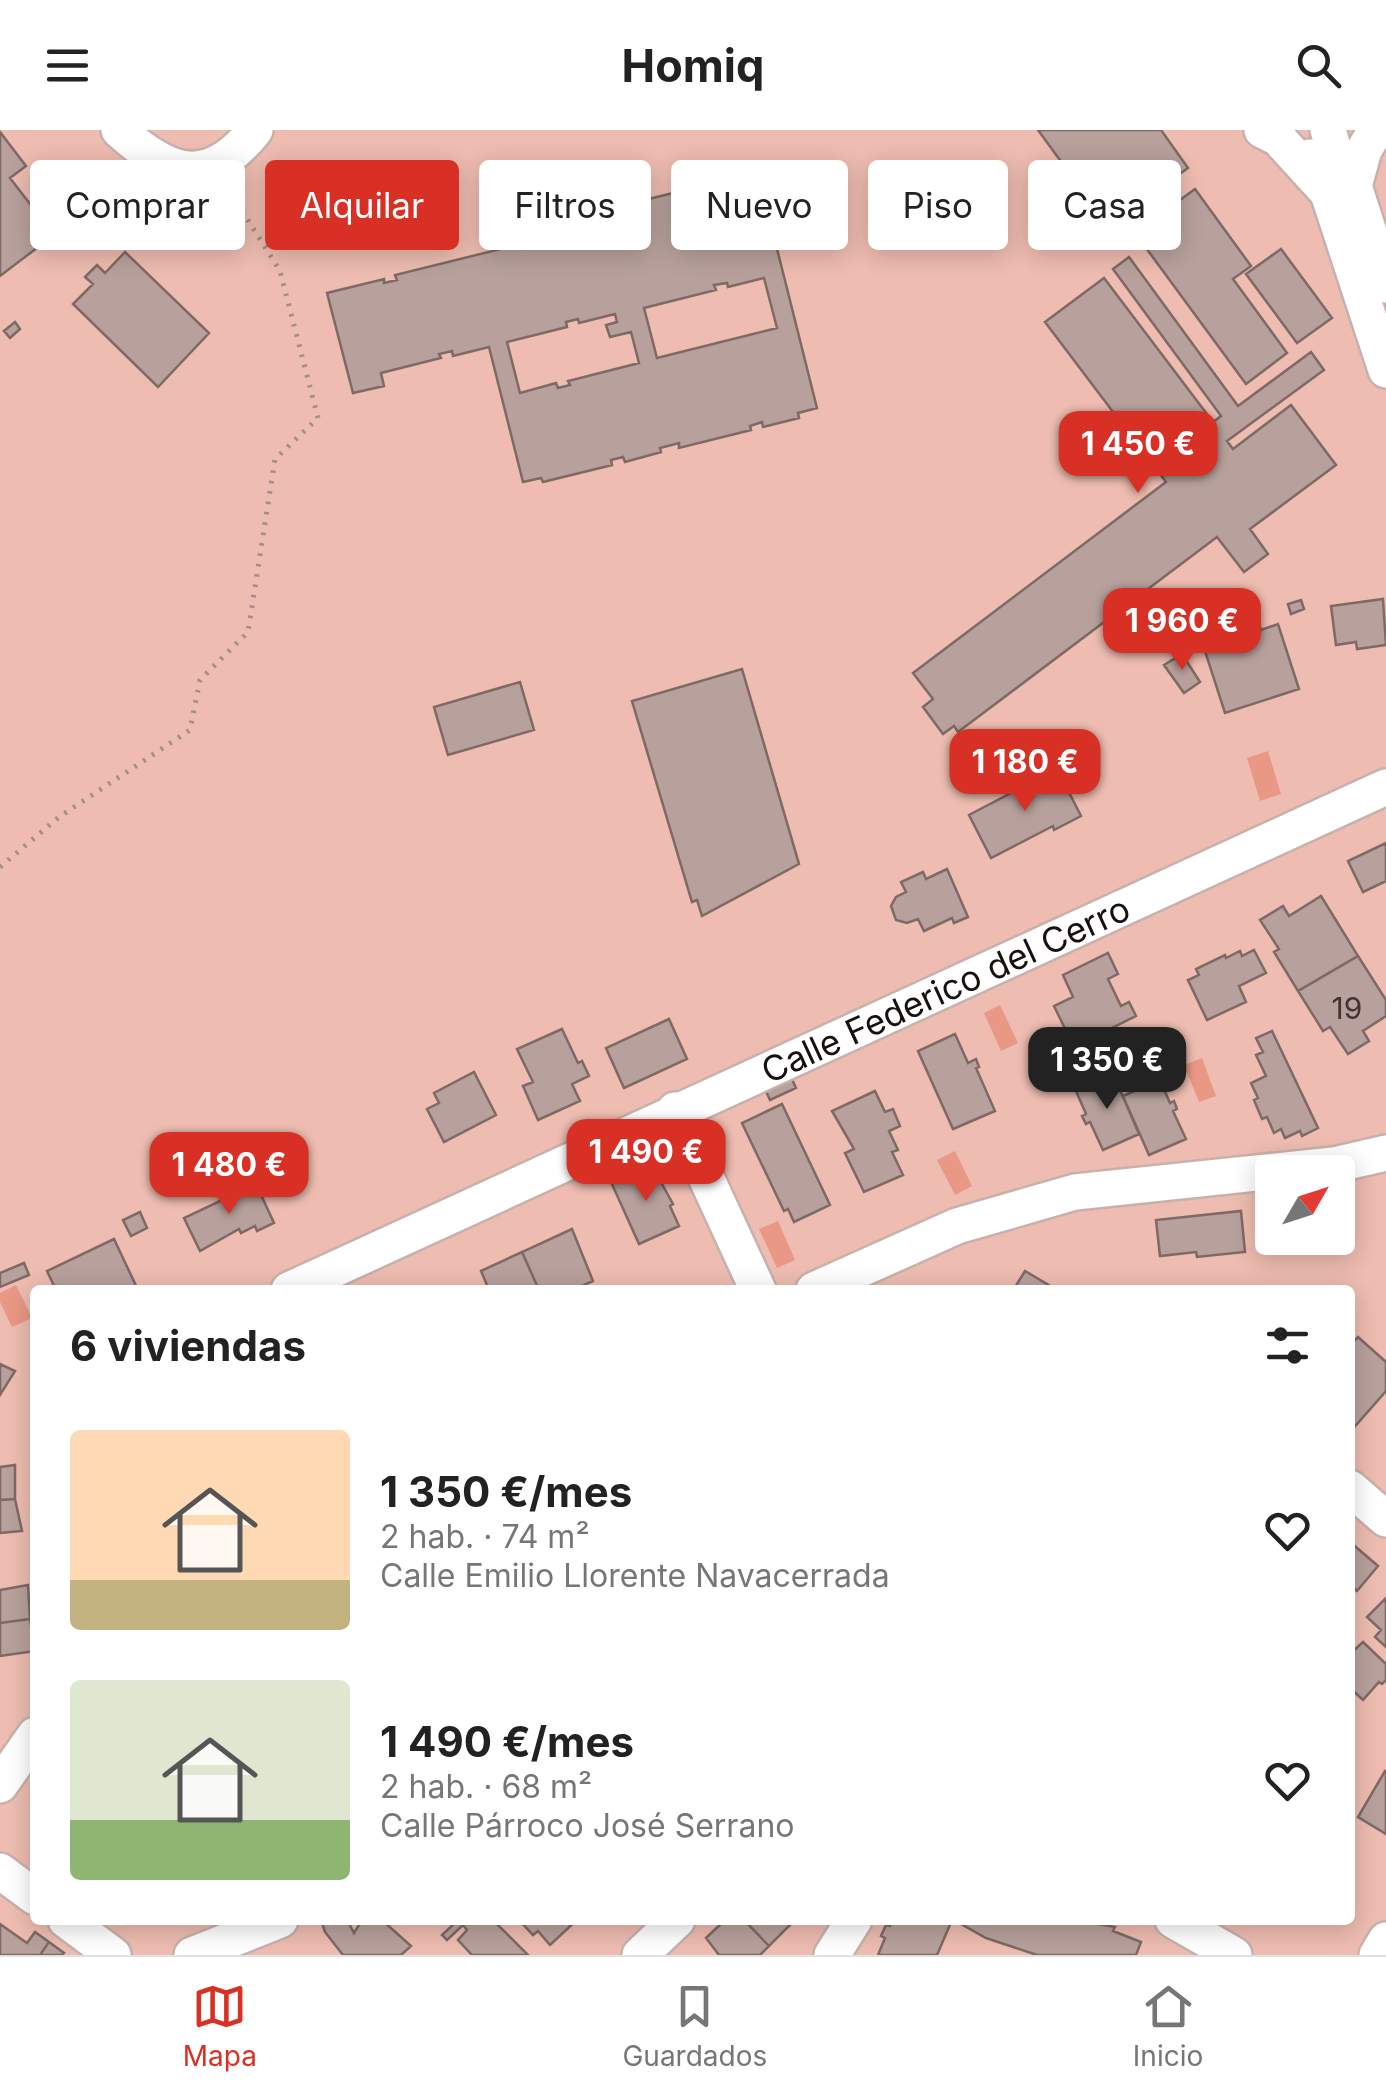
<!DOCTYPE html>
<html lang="es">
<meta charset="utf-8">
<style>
:root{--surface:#fff;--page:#f6f6f6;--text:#222;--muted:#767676;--line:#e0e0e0;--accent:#d93025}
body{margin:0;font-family:Inter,sans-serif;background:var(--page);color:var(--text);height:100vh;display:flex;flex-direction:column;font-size:38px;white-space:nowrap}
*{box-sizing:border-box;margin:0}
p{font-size:32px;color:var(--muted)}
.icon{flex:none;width:55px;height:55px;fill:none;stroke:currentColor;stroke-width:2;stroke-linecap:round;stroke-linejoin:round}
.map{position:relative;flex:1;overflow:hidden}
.sheet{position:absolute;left:30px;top:1155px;width:1325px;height:640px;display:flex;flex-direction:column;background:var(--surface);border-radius:10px;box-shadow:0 5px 25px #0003}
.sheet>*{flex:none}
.guide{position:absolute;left:30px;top:30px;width:1328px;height:90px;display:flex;gap:20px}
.needle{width:65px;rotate:51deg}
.fabs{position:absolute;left:1255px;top:1025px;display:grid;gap:20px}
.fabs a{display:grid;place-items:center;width:100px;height:100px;border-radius:10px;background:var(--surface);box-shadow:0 5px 25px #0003;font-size:50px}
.price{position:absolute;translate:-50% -85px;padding:0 22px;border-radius:20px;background:var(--accent);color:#fff;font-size:32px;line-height:65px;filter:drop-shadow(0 2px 5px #0008)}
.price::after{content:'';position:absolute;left:50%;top:60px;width:30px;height:22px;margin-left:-15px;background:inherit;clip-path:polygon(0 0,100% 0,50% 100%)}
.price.on{background:#222;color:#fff}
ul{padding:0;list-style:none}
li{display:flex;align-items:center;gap:30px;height:250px;padding:0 40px}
li span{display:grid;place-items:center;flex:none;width:280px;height:200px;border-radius:10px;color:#555}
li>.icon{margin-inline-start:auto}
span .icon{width:120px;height:120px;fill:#fffc;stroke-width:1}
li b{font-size:42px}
h2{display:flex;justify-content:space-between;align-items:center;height:120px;padding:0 40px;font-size:42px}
.tag{padding:0 35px;border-radius:10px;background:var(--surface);box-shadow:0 5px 25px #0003;font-size:35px;line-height:90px}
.tag.on{background:var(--accent);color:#fff}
header{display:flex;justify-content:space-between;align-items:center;height:130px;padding:0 40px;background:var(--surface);font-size:45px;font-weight:700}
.menu{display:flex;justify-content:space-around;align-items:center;height:140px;border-top:2px solid var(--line);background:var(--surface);font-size:28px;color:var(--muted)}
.menu a{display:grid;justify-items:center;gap:5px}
.menu .on{color:var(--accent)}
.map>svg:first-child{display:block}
</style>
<header><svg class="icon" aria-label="menu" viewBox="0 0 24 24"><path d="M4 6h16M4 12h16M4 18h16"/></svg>Homiq<svg class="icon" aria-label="search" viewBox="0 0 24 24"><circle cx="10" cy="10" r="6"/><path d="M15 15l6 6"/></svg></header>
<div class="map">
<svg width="1386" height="1825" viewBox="0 0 1386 1825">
<rect width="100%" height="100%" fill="#f8dfd9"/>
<path fill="#eebcb0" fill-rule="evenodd" d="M0,0H1386V1825H0ZM1272,1042H1338V1108H1272ZM35,1160H1350V1790H35Z"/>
<path fill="#e99885" d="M1268,621L1281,664L1260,671L1247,628Z
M1000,875L1018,913L1001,921L984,883Z
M1202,928L1216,966L1199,972L1184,935Z
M955,1021L972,1056L955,1065L937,1030Z
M778,1091L795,1130L777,1138L759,1099Z
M16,1155L32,1188L12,1197L0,1172V1163Z"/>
<path fill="#b8a19c" stroke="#7e6964" stroke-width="2.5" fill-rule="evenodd" d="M1038,0H1161L1188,38L1108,96Z
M0,2L26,36L10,48L54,105L0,146Z
M738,47L743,63L762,59L817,278L798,283L799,288L763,297L762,292L750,296L751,300L679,318V313L660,318L661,322L625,332L623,327L611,330L612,335L543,352L541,348L523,352L489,217L453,226L452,221L439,224L441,228L381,243L384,256L353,263L327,163L384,149V153L397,150L395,145L521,114L522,119L535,115L534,111L603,93L600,81ZM764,148L777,198L657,228L644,178L716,160L714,155L727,153L728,157ZM615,184L617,192L606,195L610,207L631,202L639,233L568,251L570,255L558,258L556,253L520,263L507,212L567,197L566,192L578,189L579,193Z
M1195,59L1251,136L1233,149L1287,223L1246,254L1135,103Z
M1281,119L1332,188L1297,213L1246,144Z
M125,122L209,203L158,257L73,174L93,154L85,147L97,135L105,143Z
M1129,127L1238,276L1311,222L1324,240L1227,311L1233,319L1291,275L1336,335L1250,399L1268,424L1244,442L1217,407L958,602L954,596L943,604L923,577L933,569L913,543L1166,352L1045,192L1104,148L1213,292L1221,286L1113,139Z
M15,192L20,199L10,208L4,201Z
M1383,469L1386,515L1357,519L1356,512L1336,515L1331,476Z
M1301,470L1304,479L1291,484L1288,474Z
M1257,488L1261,500L1278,494L1299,559L1225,583L1204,518L1234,508L1231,497Z
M1182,524L1200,552L1184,563L1164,535Z
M742,539L799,734L702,786L697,770L692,772L632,571Z
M520,552L534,600L448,625L434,577Z
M1057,639L1081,686L1054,700L1053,696L991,728L969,685Z
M1386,713V751L1363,762L1348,731Z
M947,739L968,787L954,793L952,788L924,801L918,789L907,793L896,790L891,776L896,767L906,762L901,752L923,742L926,749Z
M1321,766L1358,826L1298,861L1274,822L1279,819L1260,790L1283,776L1289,786Z
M1254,820L1266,843L1239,856L1246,872L1207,890L1188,850L1199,845L1196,839L1225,825L1226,828L1240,821L1242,826Z
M1108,823L1118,844L1108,849L1121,876L1129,872L1136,886L1074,917L1054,876L1073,867L1063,845Z
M1358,826L1386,870V886L1363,901L1369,911L1348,924L1330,897L1323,901L1298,861Z
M669,889L687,929L624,958L606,918Z
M562,899L578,933L582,931L589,946L572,954L580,971L538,990L523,956L533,952L517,919Z
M1272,901L1318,998L1302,1006L1300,1001L1285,1008L1281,999L1274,1003L1267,987L1262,989L1254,970L1258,968L1251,953L1266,946L1256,925L1263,922L1256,908Z
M955,904L968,933L976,929L979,937L976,938L995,981L953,999L918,921Z
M474,942L496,985L444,1012L427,979L439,973L434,963Z
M1113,944L1139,1004L1103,1020L1090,992L1086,994L1082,986L1086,984L1076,961Z
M790,945L796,958L770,970L764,957Z
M1160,950L1170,973L1174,971L1177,979L1173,981L1186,1009L1149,1025L1123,966Z
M875,961L885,982L893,979L900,996L889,1001L898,1020L892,1022L903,1045L864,1062L845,1023L854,1019L832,981Z
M782,974L830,1075L794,1092L788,1079L784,1081L742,993Z
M651,1034L673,1074L670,1076L679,1096L639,1114L611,1052Z
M256,1054L274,1093L257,1101L255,1096L241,1103L239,1099L200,1121L184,1088Z
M1241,1081L1245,1122L1197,1127L1196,1122L1160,1126L1156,1090Z
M140,1082L147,1098L131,1106L123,1090Z
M572,1099L593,1151L573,1160H539L522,1122Z
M114,1109L138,1160H56L47,1141Z
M522,1122L539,1160H489L481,1141Z
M24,1133L29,1145L0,1157V1143Z
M1025,1141L1057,1160H1008L1014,1159Z
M1358,1207L1386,1232V1261L1350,1302V1216Z
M0,1234L15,1241L0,1265Z
M15,1335V1369L0,1370V1337Z
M15,1369L22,1401L0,1403V1370Z
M1350,1412L1378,1436L1357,1461L1354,1458L1350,1462Z
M28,1455L30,1489L0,1493V1460Z
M1386,1468V1517L1375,1507L1381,1500L1367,1487Z
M30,1489L32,1501H35V1521L0,1526V1493Z
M1363,1512L1386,1534V1550L1382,1554L1379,1552L1363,1570L1350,1558V1524Z
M1385,1641H1386V1704L1358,1687Z
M329,1790H347L354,1803L362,1790H382L411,1816L401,1825H343L325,1802L322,1793Z
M458,1790H493L528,1825H472L458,1810L467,1800L463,1795L447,1810L442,1805Z
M519,1790H577L550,1815L538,1801L533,1805Z
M725,1790H744L769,1816L760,1825H719L706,1808Z
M744,1790H795L769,1816Z
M892,1790H952L937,1825H878L885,1808L881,1806L886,1795L890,1796Z
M954,1790H1094L1093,1793L1115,1797L1113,1801L1141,1812L1136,1825H1037L986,1808Z
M0,1794L27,1813L35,1802L49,1812L40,1825H0Z
M49,1812L64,1823L62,1825H40Z"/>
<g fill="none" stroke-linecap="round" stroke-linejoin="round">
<defs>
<g id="street">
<path d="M119,0C169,45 208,59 255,0"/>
<path d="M1262,0L1278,8L1328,63L1386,240"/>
<path d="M1328,0L1341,45"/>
<path d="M1310,27L1354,56L1386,155"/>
<path d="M1354,56L1364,20L1376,0"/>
<path d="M675,980L758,1160"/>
<path id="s1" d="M289,1160L1386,657"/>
<path d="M814,1160L957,1096L1075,1062L1334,1035L1386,1023"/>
<path d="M1350,1358L1386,1389"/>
<path d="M0,1655L35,1605"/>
<path d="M0,1741L35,1767"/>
<path d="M66,1790L113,1825"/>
<path d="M1173,1790L1234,1825"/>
<path d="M192,1825L280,1790"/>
<path d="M640,1825L677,1790"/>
<path d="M832,1825L854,1790"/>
<path d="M1377,1825L1386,1810"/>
</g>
</defs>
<use href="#street" stroke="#c8b1ab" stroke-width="40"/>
<path stroke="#a08e8a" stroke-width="5" stroke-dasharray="2.5 8" stroke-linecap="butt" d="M0,737L59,687L190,600L200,550L248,502L275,329L318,288L280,141L231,63"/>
<use href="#street" stroke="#fff" stroke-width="35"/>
</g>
<g text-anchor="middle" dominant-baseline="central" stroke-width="8" stroke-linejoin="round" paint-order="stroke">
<g font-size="30" fill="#3f3432">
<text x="1347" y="878">19</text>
</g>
<g font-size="35" fill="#17100e" stroke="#fff">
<text stroke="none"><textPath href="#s1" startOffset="722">Calle Federico del Cerro</textPath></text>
</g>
</g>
</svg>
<div class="fabs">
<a><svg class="needle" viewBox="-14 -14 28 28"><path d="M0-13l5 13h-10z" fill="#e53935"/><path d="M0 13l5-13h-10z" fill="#767676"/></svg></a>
</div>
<b class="price" style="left:1138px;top:366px">1 450 €</b>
<b class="price" style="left:1182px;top:543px">1 960 €</b>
<b class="price" style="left:1025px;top:684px">1 180 €</b>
<b class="price on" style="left:1107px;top:982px">1 350 €</b>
<b class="price" style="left:646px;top:1074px">1 490 €</b>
<b class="price" style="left:229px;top:1087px">1 480 €</b>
<div class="guide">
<a class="tag">Comprar</a>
<a class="tag on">Alquilar</a>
<a class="tag">Filtros</a>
<a class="tag">Nuevo</a>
<a class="tag">Piso</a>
<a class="tag">Casa</a>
</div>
<section class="sheet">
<h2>6 viviendas<svg class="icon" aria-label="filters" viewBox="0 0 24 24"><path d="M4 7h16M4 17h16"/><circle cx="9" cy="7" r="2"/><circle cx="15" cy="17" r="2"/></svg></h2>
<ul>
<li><span style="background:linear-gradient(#ffd9b3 75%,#c2b280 0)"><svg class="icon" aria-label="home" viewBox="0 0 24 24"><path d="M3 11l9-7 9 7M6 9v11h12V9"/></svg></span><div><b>1 350 €/mes</b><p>2 hab. · 74 m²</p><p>Calle Emilio Llorente Navacerrada</p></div><svg class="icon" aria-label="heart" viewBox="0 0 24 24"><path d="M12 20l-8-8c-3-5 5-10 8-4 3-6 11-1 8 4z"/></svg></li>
<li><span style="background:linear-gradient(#dfe7d0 70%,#8fb573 0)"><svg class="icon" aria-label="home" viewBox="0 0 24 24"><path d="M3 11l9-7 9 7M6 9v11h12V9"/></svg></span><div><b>1 490 €/mes</b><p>2 hab. · 68 m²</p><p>Calle Párroco José Serrano</p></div><svg class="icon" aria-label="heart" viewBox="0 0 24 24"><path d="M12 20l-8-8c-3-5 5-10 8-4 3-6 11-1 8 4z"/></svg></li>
</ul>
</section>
</div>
<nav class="menu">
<a class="on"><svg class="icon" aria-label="map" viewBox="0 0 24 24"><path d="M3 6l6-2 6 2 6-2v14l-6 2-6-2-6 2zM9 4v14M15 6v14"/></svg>Mapa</a>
<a><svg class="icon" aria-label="saved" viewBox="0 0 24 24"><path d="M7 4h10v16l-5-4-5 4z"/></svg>Guardados</a>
<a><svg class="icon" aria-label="home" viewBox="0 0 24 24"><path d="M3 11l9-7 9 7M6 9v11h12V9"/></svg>Inicio</a>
</nav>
